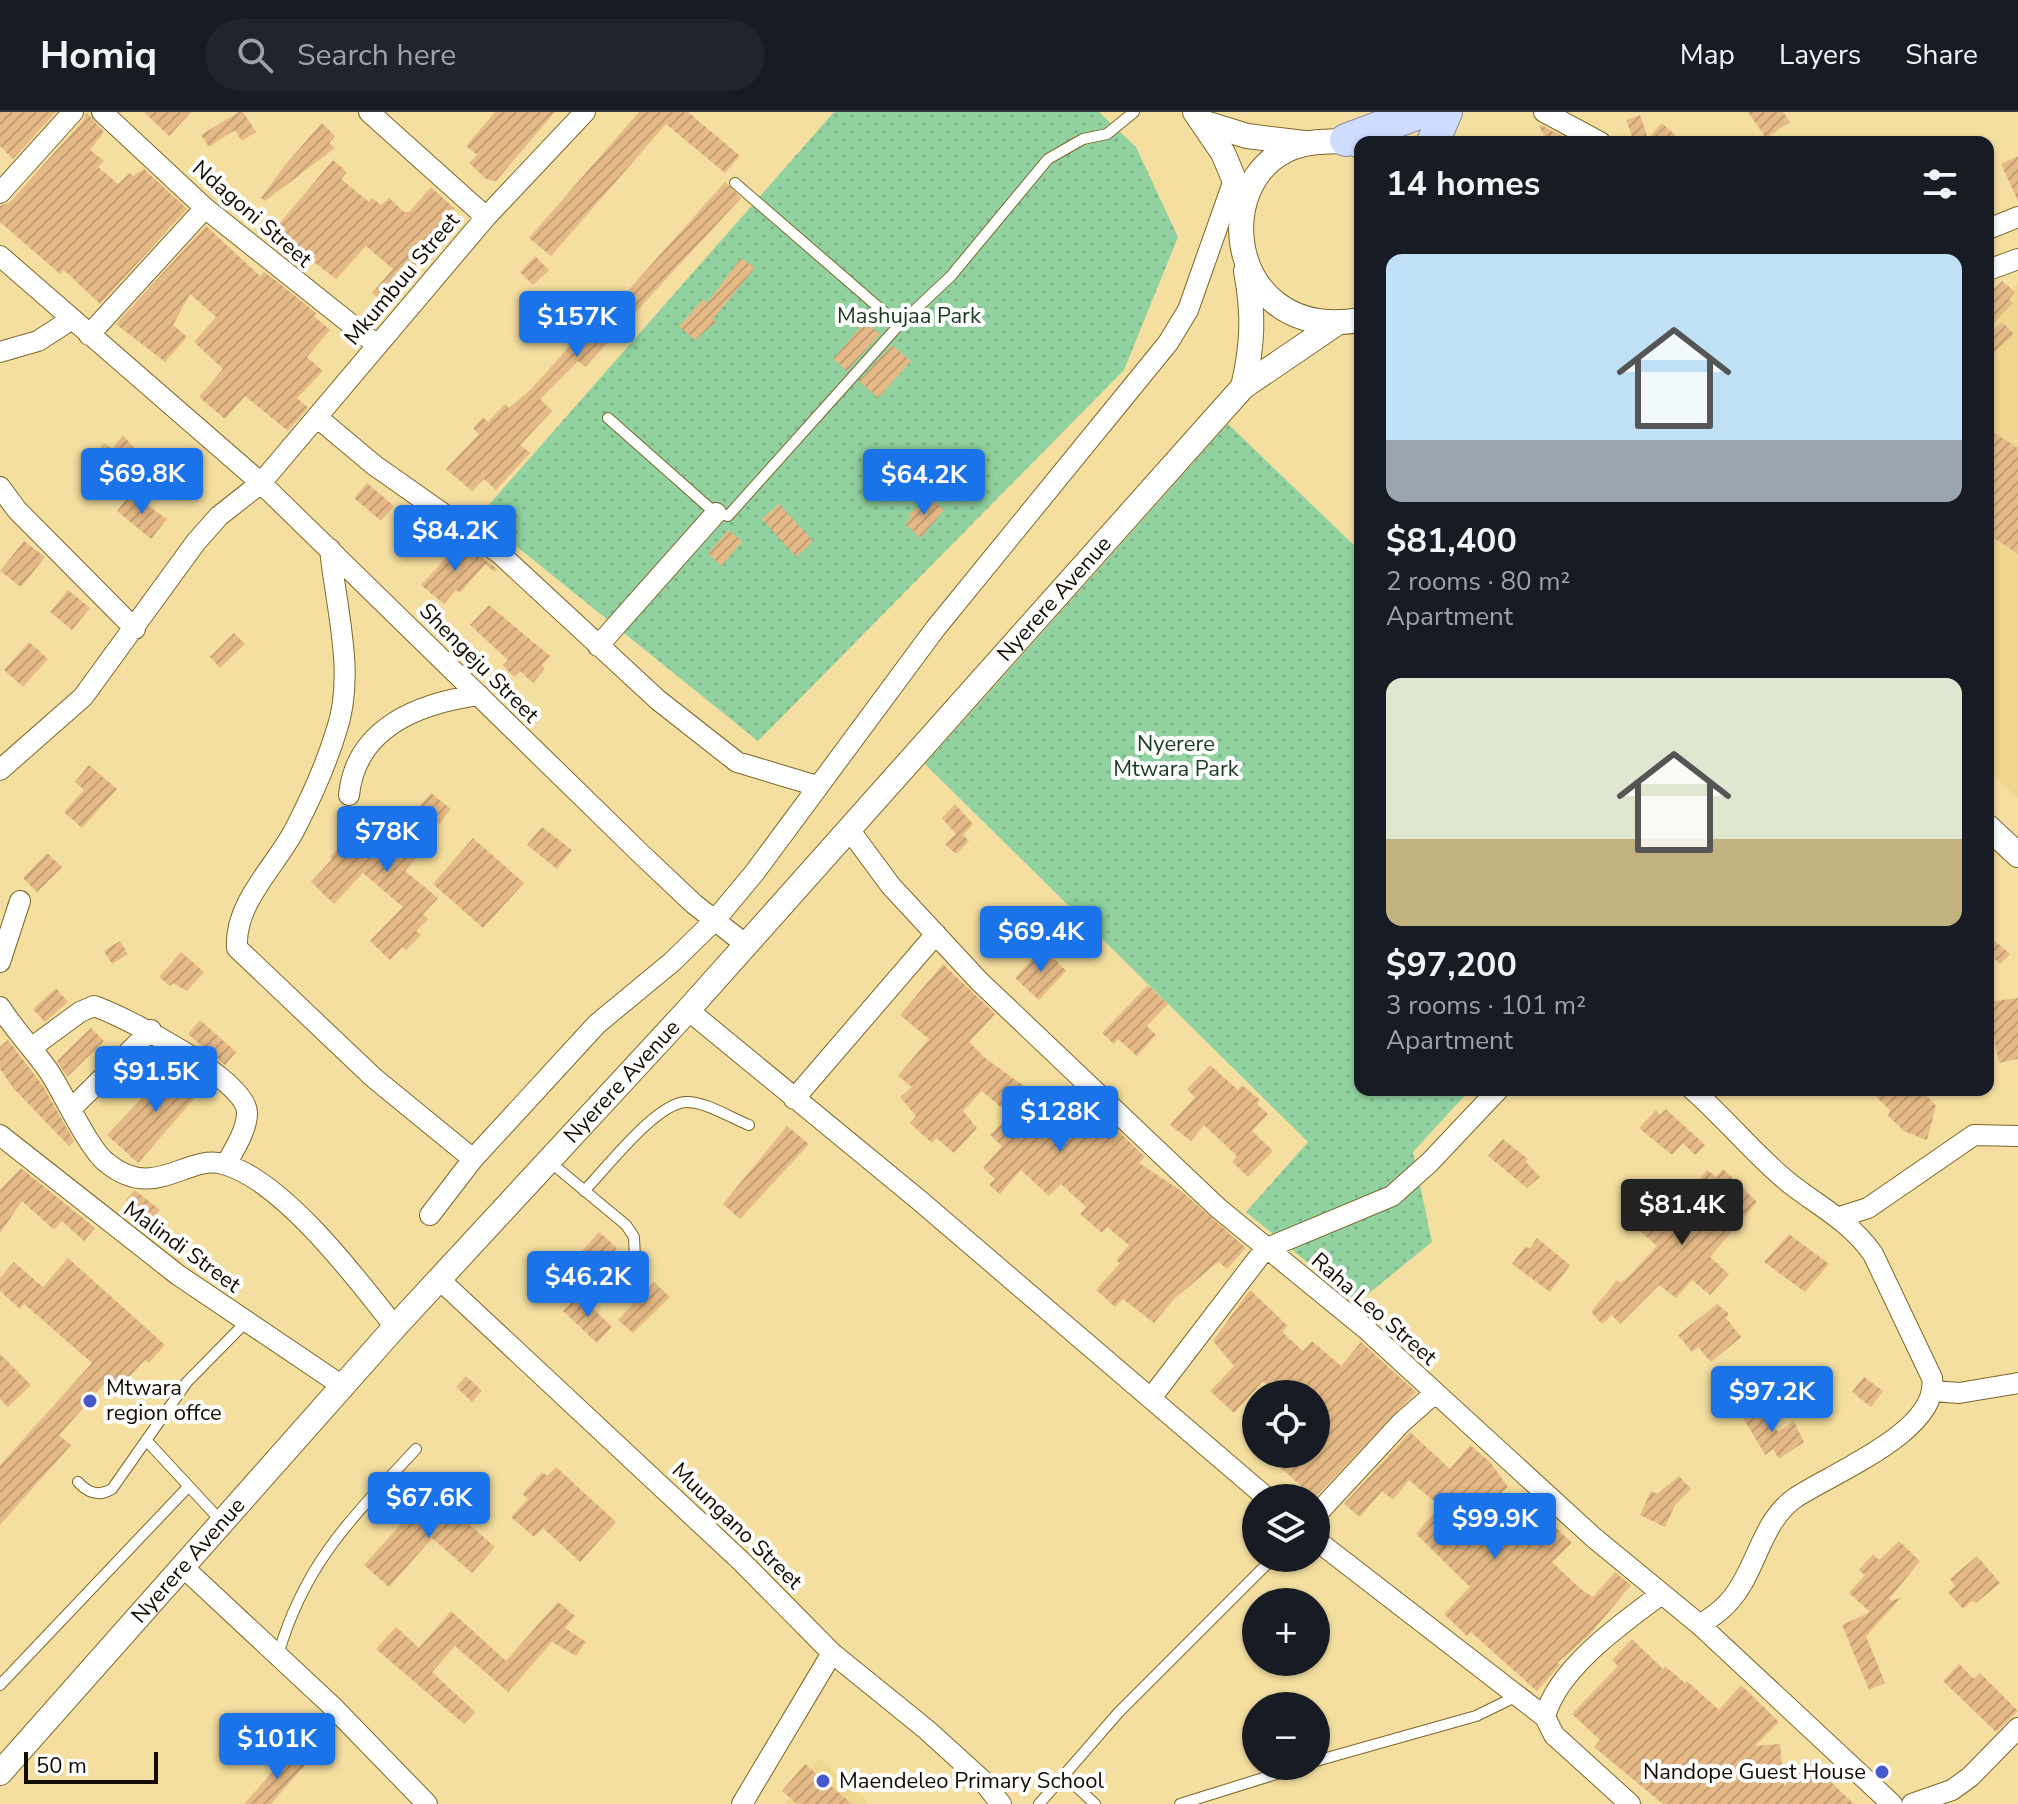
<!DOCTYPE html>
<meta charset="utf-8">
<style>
:root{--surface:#171b24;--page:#20242c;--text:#f1f3f6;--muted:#9ea1a6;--line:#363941;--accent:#1a73e8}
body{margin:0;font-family:"Nunito Sans",sans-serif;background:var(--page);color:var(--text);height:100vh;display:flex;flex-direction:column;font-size:30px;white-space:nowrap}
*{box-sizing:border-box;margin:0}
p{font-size:26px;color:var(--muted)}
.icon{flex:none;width:44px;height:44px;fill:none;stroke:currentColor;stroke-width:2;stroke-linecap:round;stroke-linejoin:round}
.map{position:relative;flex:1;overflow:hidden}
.side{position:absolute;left:1354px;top:24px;width:640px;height:960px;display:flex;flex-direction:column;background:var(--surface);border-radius:16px;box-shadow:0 2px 6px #0004}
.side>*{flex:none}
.fabs{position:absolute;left:1242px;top:1268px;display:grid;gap:16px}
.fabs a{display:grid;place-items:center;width:88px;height:88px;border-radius:50%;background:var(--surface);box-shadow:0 2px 6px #0004;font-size:40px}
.scale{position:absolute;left:24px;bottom:20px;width:134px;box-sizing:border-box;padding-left:8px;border:4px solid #130c00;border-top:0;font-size:22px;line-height:28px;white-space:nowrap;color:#130c00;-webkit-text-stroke:6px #fff;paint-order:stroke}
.price{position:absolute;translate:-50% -68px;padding:0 18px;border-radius:8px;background:var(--accent);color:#fff;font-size:26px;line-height:52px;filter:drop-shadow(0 2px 4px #0008)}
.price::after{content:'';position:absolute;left:50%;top:48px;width:24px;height:18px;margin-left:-12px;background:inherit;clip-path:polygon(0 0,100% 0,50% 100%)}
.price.selected{background:#222;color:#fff}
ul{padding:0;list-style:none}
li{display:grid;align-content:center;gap:16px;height:424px;padding:0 32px}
li span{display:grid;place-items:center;height:248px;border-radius:16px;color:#555}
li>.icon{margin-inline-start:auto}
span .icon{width:144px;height:144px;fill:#fffc;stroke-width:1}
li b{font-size:34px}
h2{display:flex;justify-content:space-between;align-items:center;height:96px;padding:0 32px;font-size:34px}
header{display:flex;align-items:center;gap:48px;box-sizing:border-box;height:112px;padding:0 40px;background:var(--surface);border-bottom:2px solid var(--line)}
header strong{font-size:38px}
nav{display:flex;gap:44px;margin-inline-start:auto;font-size:28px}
.search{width:560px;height:72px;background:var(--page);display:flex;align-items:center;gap:20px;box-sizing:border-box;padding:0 28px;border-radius:44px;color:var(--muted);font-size:30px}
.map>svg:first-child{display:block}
</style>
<header>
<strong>Homiq</strong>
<div class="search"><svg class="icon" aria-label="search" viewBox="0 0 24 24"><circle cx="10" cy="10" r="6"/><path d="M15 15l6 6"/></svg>Search here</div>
<nav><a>Map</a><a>Layers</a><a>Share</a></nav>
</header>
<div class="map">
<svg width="2018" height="1692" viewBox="0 0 2018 1692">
<defs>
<pattern id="grass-dots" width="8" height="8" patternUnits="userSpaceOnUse" patternTransform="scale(2)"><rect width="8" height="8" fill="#91d2a0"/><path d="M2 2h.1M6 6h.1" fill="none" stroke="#7cb388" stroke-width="1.8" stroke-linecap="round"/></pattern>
<pattern id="building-hatch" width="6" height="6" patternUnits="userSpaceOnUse" patternTransform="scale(2)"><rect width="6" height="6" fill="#e6ba87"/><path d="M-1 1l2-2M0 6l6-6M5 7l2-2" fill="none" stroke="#c49f73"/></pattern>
</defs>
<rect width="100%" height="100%" fill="#f5dfa0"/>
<path fill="#efd790" d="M2018,171V686L1988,660V200Z
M819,1646L870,1692H785Z"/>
<path fill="url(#grass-dots)" d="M834,0H1099L1136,35L1178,125L1124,258L758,629L479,404Z
M1228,312L1360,439V978H1470L1413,1040L1432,1130L1357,1191L1246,1100L1308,1030L925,652Z"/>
<path fill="url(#building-hatch)" d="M0,0H56L13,47L0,34Z
M86,0L104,20L90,38L104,49L98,55L118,72L130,61L133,64L144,57L187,97L100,192L64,158L60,162L0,110V94L10,90L83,9Z
M144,0H191L169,24Z
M239,0H243L256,20L242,29L235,18L209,35L201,23Z
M495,0H555L496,69L486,67L469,51L477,43L466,34Z
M639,0H688L740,44L725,61L666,12L551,144L529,126Z
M1748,0H1783L1790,10L1766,26Z
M1640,3L1649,30H1634L1626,8Z
M322,11L335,24L329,31L335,36L265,89L261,86L285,53Z
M1662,11L1683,30H1659L1651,23Z
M1541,13L1564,25L1567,30H1549L1539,15Z
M2018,44V89L2001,52Z
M333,48L347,60L341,67L369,90L372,86L381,93L389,86L404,100H409L431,75L454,96L455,112L382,189L372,181L393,157L366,134L336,167L273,119Z
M725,70L741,86L585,255L578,249L540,287L552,299L520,333L530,341L496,378L484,367L472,379L446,357L479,322L473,316L483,305L488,310L505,292L509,296L531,277L621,178L625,182Z
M206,114L260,164L264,160L275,168L316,201L314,204L330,218L307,245L323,259L297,286L308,296L288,319L245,284L225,307L199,285L223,257L194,230L216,205L190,182L173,213L187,225L165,250L116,212Z
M535,144L549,158L533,173L520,160Z
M741,146L755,156L713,207L716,210L695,228L679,214L703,187L707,191Z
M2002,169L2015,180L2009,187L2013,191L1988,217V184Z
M865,210L880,222L847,259L833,247Z
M2002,210L2014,222L1988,246V223Z
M892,233L911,249L878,286L859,269Z
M1988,317L2018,336V442L1988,422Z
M123,323L141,344L123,368L92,346L104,331L112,337Z
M170,341L203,369L189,385H183L154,359Z
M367,371L394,394L381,409L354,386Z
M131,382L167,407L151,427L117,399Z
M929,385L944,398L921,426L905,412L911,405L908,403Z
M779,392L813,429L796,445L762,407Z
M728,418L742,429L722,454L708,442Z
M24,429L45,445L21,475L0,459Z
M461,430L497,457L495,460L485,452L460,481L456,478L444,492L421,473Z
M68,478L90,496L72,518L50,500Z
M489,493L550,544L542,553L545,557L533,571L520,559L514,565L503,553L508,548L470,513Z
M234,521L245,532L220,556L210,545Z
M29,530L48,547L23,575L4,558Z
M89,653L117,677L82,716L64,700L84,678L75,670Z
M431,681L451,697L439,712L435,708L416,731L424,737L405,759L438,786L423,802L428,807L416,819L421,823L406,838L402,835L390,848L370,829L403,795L363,761L334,792L311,770L332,747L330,745L345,729L342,726L354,712L382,738Z
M955,692L973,712L963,723L969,729L956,742L945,732L956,722L942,706Z
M542,715L572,738L557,757L527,733Z
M473,726L524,771L483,816L433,772Z
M47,741L62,755L37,780L23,766Z
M1988,823L2010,842L2000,852L1988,841Z
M120,829L128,842L112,852L104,839Z
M1040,838H1046L1066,859L1039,888L1015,866Z
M181,840L204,860L187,879L173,871L170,874L159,865Z
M943,852L995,902L969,930L985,946L1038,984L1033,990L1059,1014L1086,988L1145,1045L1139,1051L1180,1078L1246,1136L1227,1157L1219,1150L1213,1154L1173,1188L1154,1211L1123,1187L1115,1195L1096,1178L1120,1151L1116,1148L1129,1133L1107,1115L1102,1121L1080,1102L1086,1095L1061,1072L1049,1084L1021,1058L1000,1082L989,1073L995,1067L983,1056L1002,1034L990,1023L1010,1003L982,979L963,999L977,1016L954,1041L936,1026L932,1031L910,1011L916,1004L900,985L912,975L898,964L929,927L900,903Z
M1148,873L1168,892L1147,914L1156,923L1137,944L1118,927L1114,932L1102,921Z
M56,876L68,890L45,910L33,897Z
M2018,886V947L1999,951L1991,910H1988V890Z
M200,908L236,940L225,953L188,922Z
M91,916L104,929L67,965L57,949Z
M8,928L43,974L74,1029L69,1034L14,977L0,957V935Z
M1210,953L1238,978L1242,973L1260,988L1257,992L1268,1002L1252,1019L1273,1039L1248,1065L1232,1050L1237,1044L1204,1013L1191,1029L1170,1013L1195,985L1187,977Z
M187,958L207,972L138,1051L107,1023L167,960L177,968Z
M1869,978H1921L1936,994L1927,1028L1904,1019L1888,1004L1890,998Z
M1666,997L1705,1033L1695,1043L1683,1031L1672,1043L1639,1016L1656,998L1660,1003Z
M787,1014L809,1032L740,1107L723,1092Z
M1503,1027L1528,1047L1526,1050L1540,1065L1527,1076L1488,1044Z
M21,1056L95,1116L84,1129L62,1109L54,1118L22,1089L0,1121V1078Z
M1723,1057L1757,1090L1710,1145L1729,1162L1710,1183L1692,1168L1676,1186L1659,1173L1620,1212L1612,1203L1602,1212L1591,1200L1617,1168L1620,1171L1628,1165L1657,1134L1641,1120L1645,1113L1661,1094L1678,1109L1701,1081L1693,1075L1707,1058L1716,1065Z
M135,1078L160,1098L149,1111L126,1088Z
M599,1120L617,1136L574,1186L555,1169Z
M1789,1122L1829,1152L1805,1180L1764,1150Z
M1537,1126L1570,1153L1550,1180L1512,1152L1525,1135L1530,1136Z
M68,1146L165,1233L149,1251L145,1248L140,1253L116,1279L106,1270L59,1323L71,1333L0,1413V1353L92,1251L24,1192L20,1197L0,1179V1166L14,1150L43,1175Z
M654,1170L670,1185L633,1221L618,1208Z
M1250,1178L1288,1214L1282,1220L1303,1239L1312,1229L1341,1254L1361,1230L1416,1280L1314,1386L1266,1342H1316V1282H1278L1263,1269L1234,1301L1210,1279L1234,1254L1213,1229Z
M579,1183L612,1215L597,1231L563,1199Z
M1717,1192L1729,1202L1726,1206L1741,1225L1711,1250L1698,1235L1692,1240L1678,1223Z
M0,1242L31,1273L8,1295L0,1287Z
M466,1264L482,1279L472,1290L456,1275Z
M1864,1265L1883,1279L1871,1295L1852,1280Z
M1759,1293L1778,1320L1794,1309L1804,1330L1779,1347L1773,1337L1765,1343L1742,1304Z
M1410,1320L1450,1357L1470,1333L1490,1350L1508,1375L1498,1384L1517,1402L1513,1406L1538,1426L1552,1412L1572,1431L1552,1450L1582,1478L1593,1485L1615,1460L1631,1473L1590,1522L1557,1551L1560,1553L1537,1579L1471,1520L1467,1524L1444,1502L1470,1475L1416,1422L1439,1395L1435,1390L1409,1368L1393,1388L1382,1379L1360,1405L1344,1392Z
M556,1355L616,1410L580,1450L543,1416L534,1425L511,1405L528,1387L522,1382L542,1360L547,1364Z
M1679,1364L1691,1377L1675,1393L1665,1415L1640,1403L1651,1379L1657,1382Z
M431,1379L495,1435L472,1461L432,1426L389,1475L364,1453Z
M1899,1429L1920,1449L1889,1487L1892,1489L1902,1485L1866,1524L1885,1571L1869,1578L1842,1513L1870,1500L1849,1481L1865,1463L1859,1458L1873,1442L1879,1448Z
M1977,1444L2000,1471L1976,1491L1972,1489L1963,1497L1948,1480L1955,1474L1950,1467Z
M558,1490L575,1504L565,1516L586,1530L576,1544L552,1530L508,1580L455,1534L432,1560L475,1600L464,1612L376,1537L396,1515L419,1536L451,1499L506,1549Z
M1632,1527L1663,1557L1665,1554L1685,1571L1687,1569L1719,1598L1741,1573L1779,1610L1755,1634L1780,1632L1784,1674L1808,1648L1854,1692H1663L1594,1635L1600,1628L1572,1602L1618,1554L1612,1548Z
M1959,1552L1974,1567L1980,1561L2018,1599L1996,1620L1943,1569Z
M291,1639L306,1652L271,1692H244Z
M805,1652L852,1692H797L782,1679Z"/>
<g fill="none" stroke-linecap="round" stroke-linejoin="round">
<defs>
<path id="service" d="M735,71L899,213
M608,306L713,399L728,404L899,213L951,164L1048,47L1083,27L1107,22L1134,0
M550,1050L626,1113L634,1125L635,1147
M584,1079C606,1057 654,993 685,990C705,989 731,1006 749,1013
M146,1328L221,1409
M78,1370C88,1381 99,1385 112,1377L187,1270L245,1211
M278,1543C305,1450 352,1406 416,1337
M0,1573L188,1375
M1316,1649L1476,1604L1517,1584
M1064,1663L1095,1692
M1039,1692L1118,1601L1273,1446
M1180,1692L1302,1654"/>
<path id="minor" d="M102,0L205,96L377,233
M369,0L486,105
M1544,0L1600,30
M0,81L73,0
M1988,117L2018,105
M0,144L261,371L640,741L694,792L745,832
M1988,158L2018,147
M89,223L205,96
M0,240L38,229L72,207
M318,306L374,353L499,441L658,588L737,650L817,674
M0,375L17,398L135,517
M330,437C336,497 356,563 336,620C326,653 311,686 295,717C276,754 234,791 237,836L374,966L473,1047
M598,534L716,401
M0,658L83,585L196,430L219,404L261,371L486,105L585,0
M349,683C356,615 420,591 479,583
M848,716L891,774L979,869L1218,1096L1366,1217L1593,1425L1700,1513L1892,1692
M0,850L20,789
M0,895C14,917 33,937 48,958C63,980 89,1038 107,1051C155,1090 186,1042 223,1052C282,1067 358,1168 395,1215
M688,898L919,1088L1267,1386
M31,936L80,900L94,894C124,904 248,968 247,1001C247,1018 234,1038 226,1052
M1693,978C1726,1007 1754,1042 1788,1070C1818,1094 1850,1109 1873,1142L1932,1266C1941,1319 1830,1362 1795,1386C1762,1409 1757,1455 1733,1485C1724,1497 1712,1505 1700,1513
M794,987L936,822
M73,995L151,918
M0,1023L178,1163L344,1275
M430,1103L473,1047L597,912L672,850L715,808L755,760L935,517L1168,231L1188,198L1234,68
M1840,1105L1868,1096L1974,1023L2018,1024
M440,1168L742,1450L832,1541L927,1618L982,1668L1001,1692
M1934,1279L1959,1281L2018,1271
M1151,1286L1265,1137L1392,1084L1430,1050L1498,978
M1316,1403L1401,1311L1435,1281
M1316,1428L1545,1605
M183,1455L332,1594L427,1692
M742,1692L832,1541
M1630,1692L1554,1623L1545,1605C1557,1557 1621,1512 1660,1483
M1912,1692L1952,1678L1970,1665L2018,1616"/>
<g id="tertiary">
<path d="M1195,0L1223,41L1244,91"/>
<path d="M1205,11L1247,24L1304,31"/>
<path d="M1360,33C1345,28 1333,29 1318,30C1203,39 1217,233 1360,208"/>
<path d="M1243,275C1253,233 1254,201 1246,159"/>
<path d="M1988,715L2018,743"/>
<path id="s1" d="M0,1661L395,1215L688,898L1243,275L1337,211"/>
</g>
<path id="trunk" d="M1346,28L1421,0
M1433,30L1446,0"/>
</defs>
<use href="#service" stroke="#7b6729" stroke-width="12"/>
<use href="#minor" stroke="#7b6729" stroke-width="22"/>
<use href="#tertiary" stroke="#7b6729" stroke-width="26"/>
<use href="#trunk" stroke="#878da5" stroke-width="34"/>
<use href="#service" stroke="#fff" stroke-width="10"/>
<use href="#minor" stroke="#fff" stroke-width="20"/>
<use href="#tertiary" stroke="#fff" stroke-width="24"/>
<use href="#trunk" stroke="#d0dcfe" stroke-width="32"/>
</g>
<g fill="#4559cd" stroke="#fff" stroke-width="3">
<circle cx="90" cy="1289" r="8"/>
<circle cx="1882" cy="1660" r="8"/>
<circle cx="823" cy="1669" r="8"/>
</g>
<g text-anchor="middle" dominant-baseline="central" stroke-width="8" stroke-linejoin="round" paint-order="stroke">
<g font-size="22" fill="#130c00" stroke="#fff">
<text transform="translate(252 102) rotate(41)">Ndagoni Street</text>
<text transform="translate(402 167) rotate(-50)">Mkumbuu Street</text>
<text stroke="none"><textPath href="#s1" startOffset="1578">Nyerere Avenue</textPath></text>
<text transform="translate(479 551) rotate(45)">Shengeju Street</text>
<text stroke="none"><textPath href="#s1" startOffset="930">Nyerere Avenue</textPath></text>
<text transform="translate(182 1135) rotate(36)">Malindi Street</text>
<text transform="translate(1374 1197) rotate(41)">Raha Leo Street</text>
<text transform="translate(737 1414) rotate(44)">Muungano Street</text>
<text stroke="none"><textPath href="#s1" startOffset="284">Nyerere Avenue</textPath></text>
</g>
<g font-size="22" fill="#173b22" stroke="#fff">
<text x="909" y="204">Mashujaa Park</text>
<text x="1176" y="632">Nyerere<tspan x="1176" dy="25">Mtwara Park</tspan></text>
</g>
<g font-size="22" fill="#130c00" stroke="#fff" text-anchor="start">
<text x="106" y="1276">Mtwara<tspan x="106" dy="25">region offce</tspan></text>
<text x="1866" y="1660" text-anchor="end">Nandope Guest House</text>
<text x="839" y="1669">Maendeleo Primary School</text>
</g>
</g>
</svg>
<div class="fabs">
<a><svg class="icon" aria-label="locate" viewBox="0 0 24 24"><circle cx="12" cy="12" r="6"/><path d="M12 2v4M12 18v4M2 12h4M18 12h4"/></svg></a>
<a><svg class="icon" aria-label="layers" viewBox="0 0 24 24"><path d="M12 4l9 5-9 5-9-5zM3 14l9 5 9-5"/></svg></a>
<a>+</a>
<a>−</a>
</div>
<div class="scale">50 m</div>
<b class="price" style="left:577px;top:247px">$157K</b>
<b class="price" style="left:142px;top:404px">$69.8K</b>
<b class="price" style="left:924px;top:405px">$64.2K</b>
<b class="price" style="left:455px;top:461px">$84.2K</b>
<b class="price" style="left:387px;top:762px">$78K</b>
<b class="price" style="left:1041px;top:862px">$69.4K</b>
<b class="price" style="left:156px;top:1002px">$91.5K</b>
<b class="price" style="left:1060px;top:1042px">$128K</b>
<b class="price selected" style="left:1682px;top:1135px">$81.4K</b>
<b class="price" style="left:588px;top:1207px">$46.2K</b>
<b class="price" style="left:1772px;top:1322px">$97.2K</b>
<b class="price" style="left:429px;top:1428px">$67.6K</b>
<b class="price" style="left:1495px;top:1449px">$99.9K</b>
<b class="price" style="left:277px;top:1669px">$101K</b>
<section class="side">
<h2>14 homes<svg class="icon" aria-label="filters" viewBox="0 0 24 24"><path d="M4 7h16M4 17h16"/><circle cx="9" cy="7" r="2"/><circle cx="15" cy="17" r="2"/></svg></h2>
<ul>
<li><span style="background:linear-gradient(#bfe0f5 75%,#9aa5b1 0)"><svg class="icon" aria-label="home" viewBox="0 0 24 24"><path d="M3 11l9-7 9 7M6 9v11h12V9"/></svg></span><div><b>$81,400</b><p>2 rooms · 80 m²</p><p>Apartment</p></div></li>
<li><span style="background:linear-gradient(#dfe7d0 65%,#c2b280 0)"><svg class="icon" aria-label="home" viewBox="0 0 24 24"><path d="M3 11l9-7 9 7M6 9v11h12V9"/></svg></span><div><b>$97,200</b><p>3 rooms · 101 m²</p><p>Apartment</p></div></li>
</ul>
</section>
</div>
